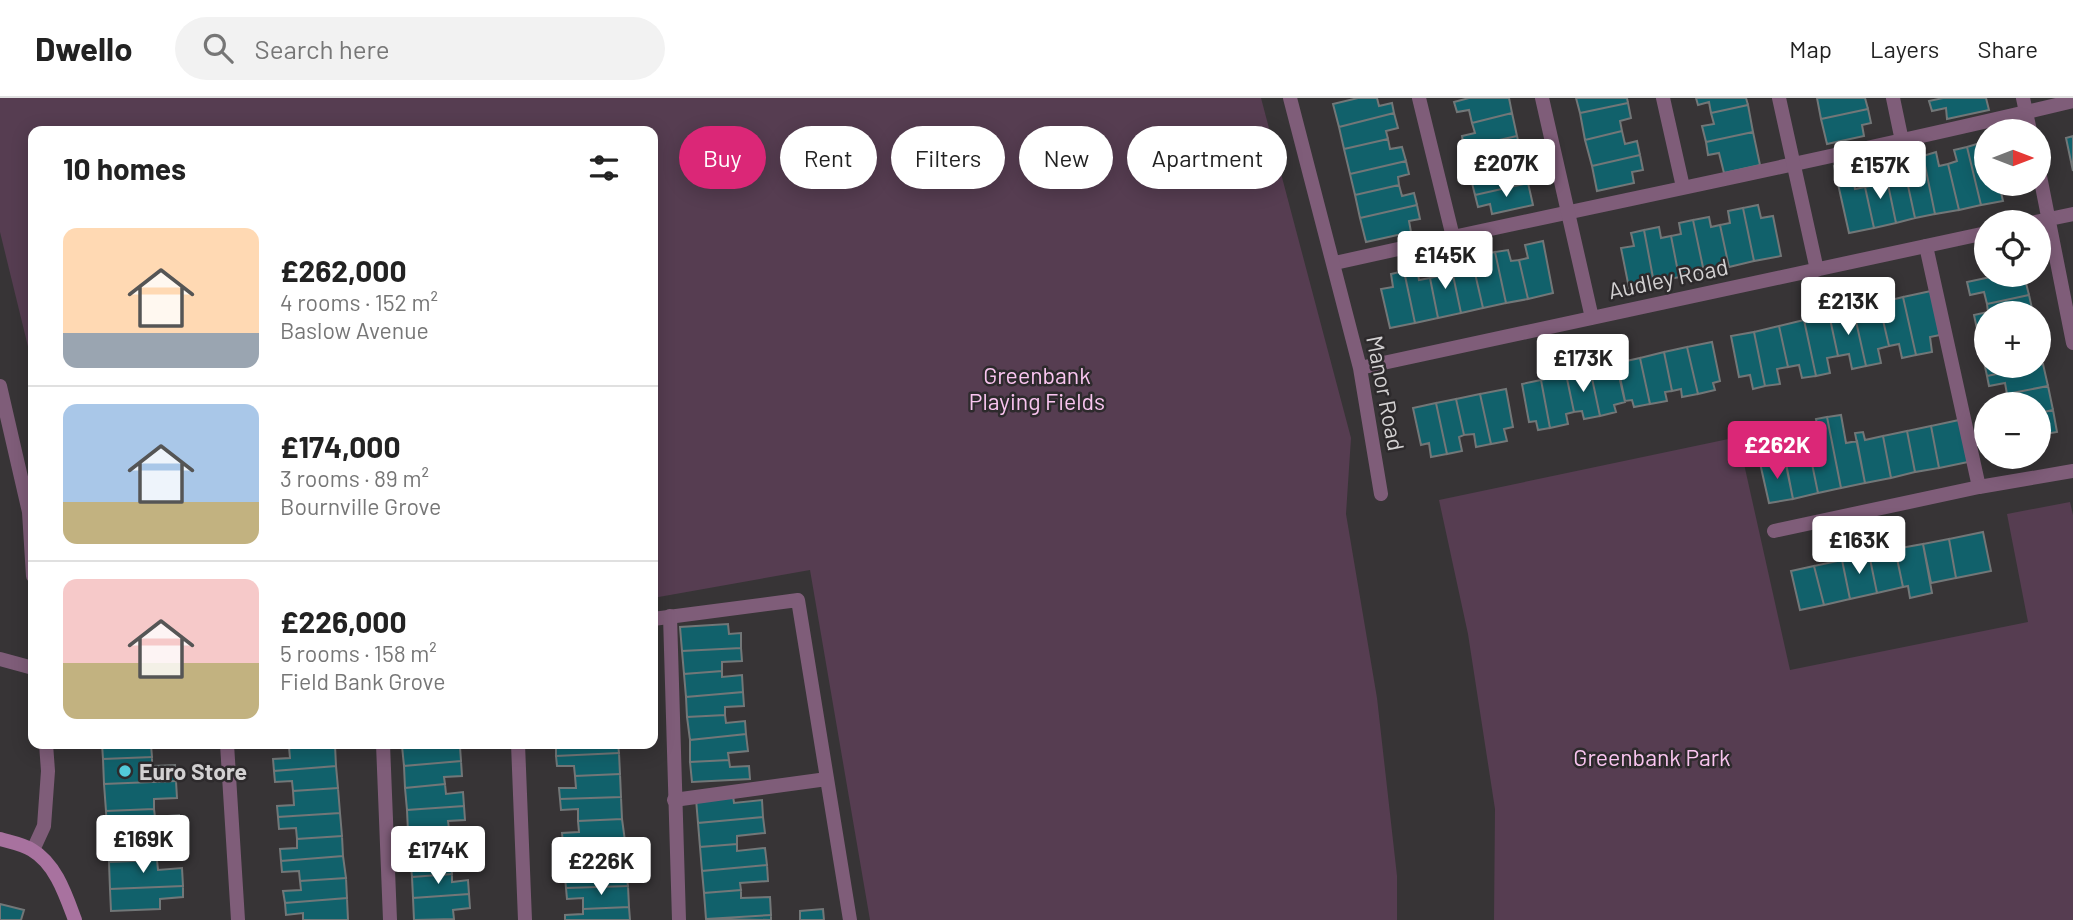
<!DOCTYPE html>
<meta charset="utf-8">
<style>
:root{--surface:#fff;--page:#f2f2f2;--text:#222;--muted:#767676;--line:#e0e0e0;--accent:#db2777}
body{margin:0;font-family:Barlow,sans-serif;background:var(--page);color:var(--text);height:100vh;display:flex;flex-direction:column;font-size:26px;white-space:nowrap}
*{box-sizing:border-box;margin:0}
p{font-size:23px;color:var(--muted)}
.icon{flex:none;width:38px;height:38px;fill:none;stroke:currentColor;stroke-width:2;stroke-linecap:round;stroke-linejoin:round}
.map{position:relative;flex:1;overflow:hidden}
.details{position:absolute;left:28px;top:28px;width:630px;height:623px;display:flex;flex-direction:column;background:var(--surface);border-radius:14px;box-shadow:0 4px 18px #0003}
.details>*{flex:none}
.hud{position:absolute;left:679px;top:28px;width:665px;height:63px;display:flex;gap:14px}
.needle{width:46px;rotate:90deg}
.buttons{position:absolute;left:1974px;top:21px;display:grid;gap:14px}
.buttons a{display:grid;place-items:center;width:77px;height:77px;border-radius:50%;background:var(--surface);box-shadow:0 4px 18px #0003;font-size:35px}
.price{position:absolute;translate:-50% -60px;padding:0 16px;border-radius:7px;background:#fff;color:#222;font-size:23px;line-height:46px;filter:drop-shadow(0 2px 4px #0008)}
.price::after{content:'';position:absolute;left:50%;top:42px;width:21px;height:16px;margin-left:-10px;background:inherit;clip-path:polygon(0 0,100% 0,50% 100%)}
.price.current{background:var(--accent);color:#fff}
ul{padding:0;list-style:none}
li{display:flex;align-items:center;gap:21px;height:175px;padding:0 35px}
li+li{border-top:2px solid var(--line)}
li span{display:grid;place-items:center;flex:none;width:196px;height:140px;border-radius:14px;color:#555}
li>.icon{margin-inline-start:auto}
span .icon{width:84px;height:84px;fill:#fffc;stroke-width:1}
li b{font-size:30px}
h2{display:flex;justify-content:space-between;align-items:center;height:84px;padding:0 35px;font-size:30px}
.tag{padding:0 24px;border-radius:32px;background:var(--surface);box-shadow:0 4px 18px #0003;font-size:24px;line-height:63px}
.tag.current{background:var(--accent);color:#fff}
header{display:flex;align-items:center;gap:42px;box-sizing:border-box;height:98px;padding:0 35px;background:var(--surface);border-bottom:2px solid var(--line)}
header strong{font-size:33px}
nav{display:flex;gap:38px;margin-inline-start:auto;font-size:24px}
.search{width:490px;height:63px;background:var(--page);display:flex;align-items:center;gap:18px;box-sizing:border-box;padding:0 24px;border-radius:38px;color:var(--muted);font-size:26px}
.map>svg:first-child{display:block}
</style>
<header>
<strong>Dwello</strong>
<div class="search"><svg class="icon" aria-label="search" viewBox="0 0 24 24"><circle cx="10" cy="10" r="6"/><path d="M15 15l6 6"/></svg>Search here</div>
<nav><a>Map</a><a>Layers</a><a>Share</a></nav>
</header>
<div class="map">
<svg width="2073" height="822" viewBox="0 0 2073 822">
<rect width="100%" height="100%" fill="#373436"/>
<path fill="#563d51" d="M0,0H1261L1351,340L1346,416L1377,600L1397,778V822H870L810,472L653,500V33H33V269L0,134Z
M1738,339L1790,572L2028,524L2007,416L2070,404L2073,417V822H1494L1495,711L1468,536L1439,402Z"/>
<path fill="#11616b" stroke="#727778" stroke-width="2" d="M1358,0H1377L1379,8L1392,5L1394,15L1339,29L1333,6Z
M1469,0H1509L1512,15L1472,25L1469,12L1457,14L1454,4Z
M1576,0H1627L1628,5L1580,15Z
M1696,0H1746L1748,7L1711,15L1709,4L1698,7Z
M1817,0H1865L1868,11L1821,21Z
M1943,0H1986L1989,12L1947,21L1946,10L1932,13L1929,3Z
M1628,5L1631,20L1620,23L1622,33L1585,42L1580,15Z
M1748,7L1753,34L1706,44L1702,28L1714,26L1711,15Z
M1868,11L1871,25L1862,27L1864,38L1827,46L1821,21Z
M1394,15L1398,30L1386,33L1388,41L1344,51L1339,29Z
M1512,15L1517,38L1464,50L1462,38L1475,35L1472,25Z
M1622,33L1625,46L1637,43L1640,57L1592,68L1585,42Z
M1753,34L1760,67L1724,75L1719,55L1708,57L1706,44Z
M1517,38L1523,62L1483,71L1480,58L1467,61L1464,50Z
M2073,38V73L2066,40Z
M1388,41L1390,51L1402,49L1406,63L1350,76L1344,51Z
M1980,45L1984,59L1986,58V86H1999L2003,103L1981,107L1967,49Z
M1967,49L1981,107L1959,112L1948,66L1957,63L1954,52Z
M1936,54L1939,68L1948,66L1959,112L1935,116L1923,58Z
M1640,57L1643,72L1632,74L1634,85L1597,93L1592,68Z
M1923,58L1935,116L1915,120L1905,74L1911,72L1909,61Z
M1523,62L1528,85L1475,97L1472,85L1485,82L1483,71Z
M1406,63L1409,76L1398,79L1399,87L1355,97L1350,76Z
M1850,65L1855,91L1865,89L1874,130L1849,135L1834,68Z
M1897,70L1898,75L1905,74L1915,120L1896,125L1885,72Z
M1885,72L1896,125L1874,130L1865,89L1874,87L1871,75Z
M1528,85L1533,107L1492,116L1490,106L1478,109L1475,97Z
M1399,87L1402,98L1414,95L1417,107L1360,120L1355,97Z
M1417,107L1420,121L1409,123L1411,134L1366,144L1360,120Z
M1758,107L1761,120L1773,118L1781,158L1754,163L1743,110Z
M1743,110L1754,163L1729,169L1720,127L1730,125L1728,113Z
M1709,119L1711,129L1720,127L1729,169L1704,174L1693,122Z
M1693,122L1704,174L1679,179L1671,138L1681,136L1679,125Z
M1659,129L1661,140L1671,138L1679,179L1654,185L1644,132Z
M1644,132L1654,185L1629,190L1621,150L1634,148L1631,135Z
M1543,143L1553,195L1528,201L1519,162L1528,160L1525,147Z
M1508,152L1511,163L1519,162L1528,201L1506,205L1495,154Z
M1495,154L1506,205L1483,210L1474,171L1482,169L1480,157Z
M1462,161L1464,173L1474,171L1483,210L1461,215L1450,163Z
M1450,163L1461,215L1438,220L1430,180L1438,178L1435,166Z
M1417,171L1419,182L1430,180L1438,220L1415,225L1404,173Z
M1404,173L1415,225L1390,230L1381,191L1393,189L1391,176Z
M2000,177H2024L2029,197L1987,206L1984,194L1970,197L1967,184Z
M1931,193L1940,237L1930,239L1932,254L1916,257L1903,199Z
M2029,197L2033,215H1986V229L1977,231L1974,217L1988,214L1987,206Z
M1903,199L1916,257L1902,260L1899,246L1889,248L1879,205Z
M1879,205L1889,248L1878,251L1881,265L1866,268L1853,210Z
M1853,210L1866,268L1852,271L1849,256L1838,258L1829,216Z
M1829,216L1838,258L1827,260L1830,275L1816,278L1804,222Z
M1804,222L1816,278L1802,280L1799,267L1788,269L1779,228Z
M1779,228L1788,269L1777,271L1780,286L1765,288L1754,234Z
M1754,234L1765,288L1753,291L1750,277L1739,279L1731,238Z
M1712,244L1720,283L1713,285L1715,292L1698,296L1687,249Z
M1687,249L1698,296L1682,299L1681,291L1672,293L1664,254Z
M1664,254L1672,293L1665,294L1667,303L1650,306L1640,260Z
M1640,260L1650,306L1634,309L1632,302L1625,303L1617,265Z
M1984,264H1986V268H2034L1987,278Z
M1616,265L1625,304L1614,307L1616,314L1600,318L1590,271Z
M2043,266L2048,288L2007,296L2005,285L1989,288L1987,278Z
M1590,271L1600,318L1584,321L1582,313L1574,314L1566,276Z
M1566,276L1574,314L1566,316L1568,326L1550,330L1541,282Z
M1541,282L1550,330L1538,332L1536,323L1529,324L1522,286Z
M2048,288L2053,312L2039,315V306H2009L2007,296Z
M1506,291L1513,329L1504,331L1507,343L1491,346L1480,296Z
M1480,296L1491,346L1476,349L1474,336L1464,337L1456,301Z
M1456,301L1464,337L1459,339L1462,353L1447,356L1436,305Z
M1436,305L1447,356L1431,359L1429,345L1421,347L1413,310Z
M2053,312L2057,334L2039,337V315Z
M1841,317L1846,345L1857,343L1865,385L1841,390L1827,319Z
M1827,319L1841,390L1818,395L1810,356L1822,354L1816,321Z
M1959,322L1968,364L1939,370L1931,328Z
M1931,328L1939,370L1915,374L1907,333Z
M1790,330L1796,359L1810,356L1818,395L1793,401L1779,333Z
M1907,333L1915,374L1891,380L1883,338Z
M1863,334L1865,342L1883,338L1891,380L1865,385L1855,335Z
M1785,360L1793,401L1769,405L1760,365Z
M1983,434L1991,473L1956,480L1949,441Z
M1949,441L1956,480L1931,485L1923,446Z
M1923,446L1932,495L1910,500L1908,488L1903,489L1895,451Z
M1895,451L1903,489L1877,495L1869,456Z
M1869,456L1877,495L1850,501L1842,462Z
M1842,462L1850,501L1824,507L1814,468Z
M1814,468L1824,507L1800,512L1791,473Z
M728,526L729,536L741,535V550L682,553L680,529Z
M741,550L742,563L722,564V573L684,576L682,553Z
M722,573V579L742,577L743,594L686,599L684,576Z
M743,594L744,608L725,609V617L687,619L686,599Z
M725,617L726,625L745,623L746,636L690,642L687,619Z
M746,636L748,653L728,655L729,662L690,664V642Z
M102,646H165L151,647L152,659L103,661Z
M444,646V650L460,649L461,663L404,668L402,648Z
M572,646H618L619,655L556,658V647Z
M335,647L336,668L274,673L273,661L290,660L289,649Z
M619,655L620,676L575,678L574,668H557L556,658Z
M152,659V668L175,667L176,683L104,686L103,661Z
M729,662L730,669L749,668L750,681L692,684L690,664Z
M461,663L462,678L444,679L445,686L405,690L404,668Z
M336,668L338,690L293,693L292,683L275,684L274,673Z
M620,676L621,699L560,701L559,690H576L575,678Z
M176,683L177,700L154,701V711L106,713L104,686Z
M445,686L446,696L463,694L464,708L407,712L405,690Z
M338,690L340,715L278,719L277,708L294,707L293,693Z
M733,698L734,705L762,702L763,719L698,725L696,701Z
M621,699L622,721L578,723V711L561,712L560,701Z
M464,708L465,722L448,723L449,731L408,734L407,712Z
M154,711L155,719L179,717V736L107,739L106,713Z
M340,715L342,738L297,741L296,730L279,731L278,719Z
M763,719L765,735L737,738V746L700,749L698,725Z
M622,721L625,743L563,745L562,735L579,734L578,723Z
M449,731V739L466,737L467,751L410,756L408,734Z
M179,736L180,752L157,753V762L109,764L107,739Z
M342,738L343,758L281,763L280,751L297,750V741Z
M625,743V766L582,767L580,756H563V745Z
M737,746V753L765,750L767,767L702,773L700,749Z
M467,751L468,764L451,766L452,776L412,779L410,756Z
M343,758L346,780L300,783L299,773L282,774L281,763Z
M157,762L158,772L182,770L183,788L110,791L109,764Z
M625,766L628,788L566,790L565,779H582V767Z
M767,767L768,783L740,785L741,792L704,795L702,773Z
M452,776V784L468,782L469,796L413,800L412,779Z
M346,780L347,800L285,805L283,793L301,792L300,783Z
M183,788V799L160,801V811L111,813L110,791Z
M628,788L629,809L583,811V800L567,801L566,790Z
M741,792V800L770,799L771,817L706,821L704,795Z
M469,796L470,810L453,812L454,821L414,822L413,800Z
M347,800L348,822H303V815L286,817L285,805Z
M0,806L24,812L21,822H0Z
M629,809L630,822H565V817L583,816V811Z
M823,811L824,822H800V813Z
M771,817V822L706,821Z"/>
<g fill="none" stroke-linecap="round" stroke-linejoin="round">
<path stroke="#7f5d79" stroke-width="14" d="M1419,0L1453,139
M1663,0L1683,89
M1893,0L1902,43
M1926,148L1979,389
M1335,165C1580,110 1828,62 2073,3
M653,521L798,502L850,822
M0,561L33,570
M227,646L238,822
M518,646L525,822
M674,702L827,681"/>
<path stroke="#7f5d79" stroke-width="14" d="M1290,0L1360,270L1381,396
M1542,0L1592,220
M1779,0L1817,172
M2023,0L2030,33
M2039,73L2073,245
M2035,124L2073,116
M1360,270L1986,135
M0,288L29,414L33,478
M1774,433L1979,389L2073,373
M670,518L679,822
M383,646L390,822
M33,752L44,728L48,673L46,646"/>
<path stroke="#a8729f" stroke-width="14" d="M0,741C10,744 23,746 32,752C56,766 66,798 75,822"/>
</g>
<circle fill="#53cbdb" stroke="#2d2a2c" stroke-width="2.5" cx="125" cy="673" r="7"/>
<g text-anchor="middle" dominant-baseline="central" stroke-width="5" stroke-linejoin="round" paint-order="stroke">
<g font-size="23" fill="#d3d1d2" stroke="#2d2a2c">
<text transform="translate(1668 180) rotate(-12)">Audley Road</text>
<text transform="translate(1386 295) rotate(79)">Manor Road</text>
</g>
<g font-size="23" fill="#fac5f0" stroke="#2d2a2c">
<text x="1037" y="277">Greenbank<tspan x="1037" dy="26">Playing Fields</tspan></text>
<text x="1652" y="659">Greenbank Park</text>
</g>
<g font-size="23" font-weight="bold" fill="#d3d1d2" stroke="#2d2a2c" text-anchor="start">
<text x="139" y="673">Euro Store</text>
</g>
</g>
</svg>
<div class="buttons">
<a><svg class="needle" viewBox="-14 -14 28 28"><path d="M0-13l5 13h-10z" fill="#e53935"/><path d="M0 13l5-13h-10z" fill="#767676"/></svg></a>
<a><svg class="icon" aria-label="locate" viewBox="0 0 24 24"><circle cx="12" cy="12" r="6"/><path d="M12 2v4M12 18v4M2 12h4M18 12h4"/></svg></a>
<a>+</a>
<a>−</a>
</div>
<b class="price" style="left:1506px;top:101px">£207K</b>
<b class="price" style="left:1880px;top:103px">£157K</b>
<b class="price" style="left:1445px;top:193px">£145K</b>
<b class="price" style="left:1848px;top:239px">£213K</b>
<b class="price" style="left:1583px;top:296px">£173K</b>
<b class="price current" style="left:1777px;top:383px">£262K</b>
<b class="price" style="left:1859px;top:478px">£163K</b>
<b class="price" style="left:143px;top:777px">£169K</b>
<b class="price" style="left:438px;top:788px">£174K</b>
<b class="price" style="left:601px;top:799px">£226K</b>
<div class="hud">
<a class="tag current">Buy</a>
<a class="tag">Rent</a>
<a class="tag">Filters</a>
<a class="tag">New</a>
<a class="tag">Apartment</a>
</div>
<section class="details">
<h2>10 homes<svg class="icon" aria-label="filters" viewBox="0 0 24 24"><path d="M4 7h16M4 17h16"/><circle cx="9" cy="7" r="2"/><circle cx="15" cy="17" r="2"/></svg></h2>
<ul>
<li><span style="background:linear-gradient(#ffd9b3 75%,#9aa5b1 0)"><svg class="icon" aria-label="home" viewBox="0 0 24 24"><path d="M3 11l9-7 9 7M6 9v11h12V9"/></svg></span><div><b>£262,000</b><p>4 rooms · 152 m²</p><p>Baslow Avenue</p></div></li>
<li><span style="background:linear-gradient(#a9c7e8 70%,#c2b280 0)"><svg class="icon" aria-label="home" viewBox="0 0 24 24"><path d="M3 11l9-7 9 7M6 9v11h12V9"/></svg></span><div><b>£174,000</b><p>3 rooms · 89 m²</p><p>Bournville Grove</p></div></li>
<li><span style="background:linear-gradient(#f6c9c9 60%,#c2b280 0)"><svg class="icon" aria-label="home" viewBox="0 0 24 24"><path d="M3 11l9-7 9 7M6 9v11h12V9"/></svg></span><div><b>£226,000</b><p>5 rooms · 158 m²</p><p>Field Bank Grove</p></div></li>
</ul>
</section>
</div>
